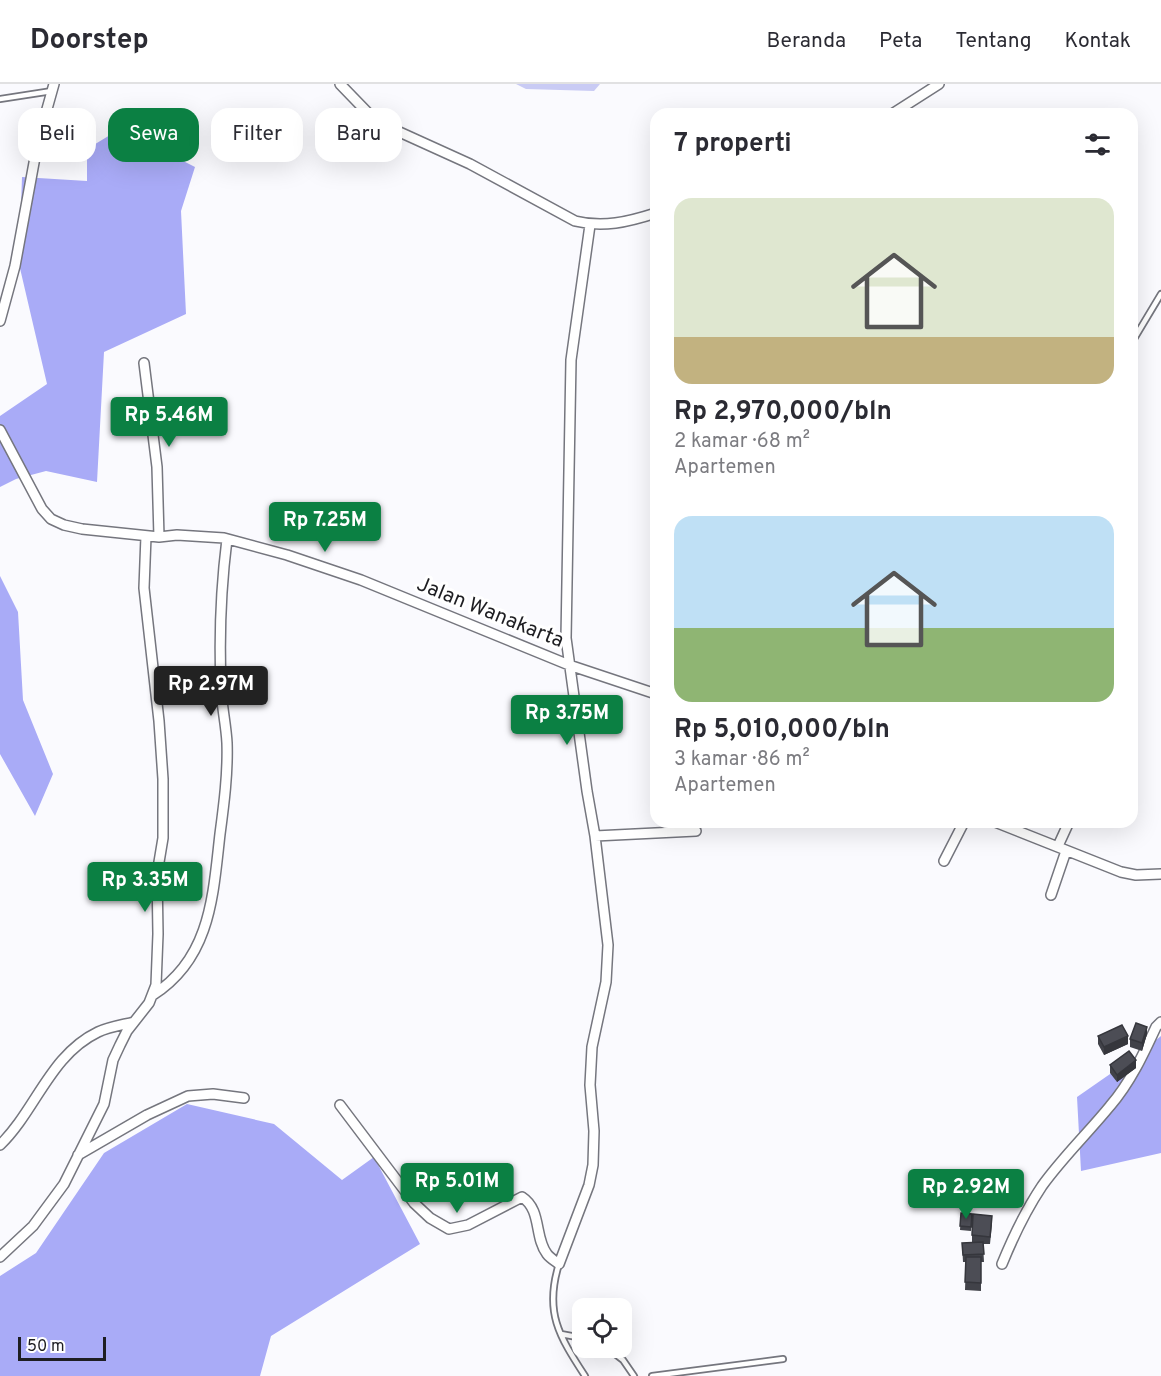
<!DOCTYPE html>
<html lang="id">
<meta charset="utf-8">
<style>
:root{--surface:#fff;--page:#f2f2f3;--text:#2b2b33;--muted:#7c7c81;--line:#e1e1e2;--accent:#0b8043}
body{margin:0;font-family:Overpass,sans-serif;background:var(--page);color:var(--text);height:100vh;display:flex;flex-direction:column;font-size:22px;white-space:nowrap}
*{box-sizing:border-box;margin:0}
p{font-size:20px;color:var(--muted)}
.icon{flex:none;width:33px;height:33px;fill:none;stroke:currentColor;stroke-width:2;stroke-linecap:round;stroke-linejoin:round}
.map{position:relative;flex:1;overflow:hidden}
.details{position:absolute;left:650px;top:24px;width:488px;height:720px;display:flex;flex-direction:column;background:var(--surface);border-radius:18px;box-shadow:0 6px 24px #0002}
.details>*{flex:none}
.guide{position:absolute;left:18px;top:24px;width:542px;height:54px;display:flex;gap:12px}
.buttons{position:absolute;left:572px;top:1214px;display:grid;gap:12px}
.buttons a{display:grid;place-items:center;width:60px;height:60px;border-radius:12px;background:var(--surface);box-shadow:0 6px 24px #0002;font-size:30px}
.scale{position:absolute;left:18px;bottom:15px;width:88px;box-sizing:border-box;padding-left:6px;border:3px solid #1e1e22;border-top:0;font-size:16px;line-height:21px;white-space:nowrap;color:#1e1e22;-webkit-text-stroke:4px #fff;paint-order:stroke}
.price{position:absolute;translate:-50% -51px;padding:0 14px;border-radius:6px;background:var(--accent);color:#fff;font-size:20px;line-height:39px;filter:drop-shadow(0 2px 3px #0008)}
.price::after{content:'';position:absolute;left:50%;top:36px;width:18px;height:14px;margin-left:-9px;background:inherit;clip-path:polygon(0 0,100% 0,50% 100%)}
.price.active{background:#222;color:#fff}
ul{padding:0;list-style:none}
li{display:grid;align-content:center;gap:12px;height:318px;padding:0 24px}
li span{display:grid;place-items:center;height:186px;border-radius:18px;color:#555}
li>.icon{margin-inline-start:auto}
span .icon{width:108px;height:108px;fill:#fffc;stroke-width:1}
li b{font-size:26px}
h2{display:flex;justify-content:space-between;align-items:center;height:72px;padding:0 24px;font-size:26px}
.tag{padding:0 21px;border-radius:18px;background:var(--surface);box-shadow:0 6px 24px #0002;font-size:21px;line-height:54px}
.tag.active{background:var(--accent);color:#fff}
header{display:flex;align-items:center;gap:36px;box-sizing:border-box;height:84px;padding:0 30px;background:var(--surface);border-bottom:2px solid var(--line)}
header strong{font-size:28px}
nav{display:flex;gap:33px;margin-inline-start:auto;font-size:21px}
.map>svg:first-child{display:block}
</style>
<header>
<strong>Doorstep</strong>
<nav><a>Beranda</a><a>Peta</a><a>Tentang</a><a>Kontak</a></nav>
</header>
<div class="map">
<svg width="1161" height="1292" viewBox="0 0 1161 1292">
<rect width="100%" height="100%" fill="#fafafe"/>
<path fill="#c9cbf4" d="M516,0H600L594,7L526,5Z"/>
<path fill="#a9abf7" d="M120,45L195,83L181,127L186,230L104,268L97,398L46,387L16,395L0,403V332L47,300L19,180L22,93L87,97V65Z
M0,492L18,528L23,616L53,690L35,732L0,670Z
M1161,952V1069L1081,1087L1077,1013L1136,972Z
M187,1020L274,1040L342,1096L374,1073L420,1160L271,1252L260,1292H0V1192L36,1169L104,1069Z"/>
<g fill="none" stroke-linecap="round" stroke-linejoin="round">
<defs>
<path id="lane" d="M0,15L52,7
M1131,260L1161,210
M559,1180C544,1228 559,1252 585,1292
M561,1250L582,1254
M606,1263L623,1276L634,1292
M652,1292L783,1275"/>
<path id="street" d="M340,0L369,30L384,41L470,80L575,137C603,144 628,138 656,129
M892,30L939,0
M0,237L15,182L38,57L54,0
M144,279L157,383L159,453
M0,346L42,425L51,435L64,441L82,445L159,453L177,451L224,454L287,471L361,496L569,581L656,610
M995,738L1121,788L1136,791L1161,790
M595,752L696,747
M1058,762L1069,738
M944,777L964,738
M1051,811L1066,767
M153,911C211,874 213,811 220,750C224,720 228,689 227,659C226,639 221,620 221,600C219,552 221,503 227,455
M340,1021L414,1119L430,1134L449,1145L468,1141L522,1113C542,1126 534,1153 547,1170C550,1174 555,1177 559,1180L589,1101L593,1081L594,1047L590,1001L592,963L606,898L608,861L595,752L587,707L566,554L571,276L590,141
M0,1061C36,1026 50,971 98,948C109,943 122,941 134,938
M78,1071L147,1031L188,1012L213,1010L244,1014
M0,1173L33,1142L64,1100L104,1020L113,976L120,961L127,947L149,919L156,901L158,850L157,790L163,754V695L159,637L144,504L146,452
M1002,1180C1013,1153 1026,1126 1042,1102C1062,1074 1088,1049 1110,1022C1130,999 1143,971 1156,943L1161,938"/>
</defs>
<use href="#lane" stroke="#75767e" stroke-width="8"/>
<use href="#street" stroke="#75767e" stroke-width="12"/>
<use href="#lane" stroke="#fff" stroke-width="4.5"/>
<use href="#street" stroke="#fff" stroke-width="9"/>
</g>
<path fill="#414249" d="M1147,950L1142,967L1130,963V955Z
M1098,952L1128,960L1104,971L1098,960Z
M1110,981L1136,984L1117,998L1110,989Z
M961,1129L972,1130L971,1147L960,1146Z
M992,1140L990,1160H983L984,1178H981V1207L965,1206L966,1178H963L962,1159H972V1151Z"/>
<path fill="#35363c" d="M1147,943V950L1142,967V959Z
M1128,952V960L1104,971V963Z
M1136,976V984L1117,998V991Z"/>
<path fill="#4c4d55" stroke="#35363c" stroke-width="1.5" d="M1136,939L1147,943L1142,959L1130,955Z
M1122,941L1128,952L1104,963L1098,952Z
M1129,967L1136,976L1117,991L1110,981Z
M961,1129L972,1130L971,1143L960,1142Z
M973,1130L992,1132L990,1153L972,1151Z
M983,1158L984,1170L963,1171L962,1159Z
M966,1173H981V1199L965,1198Z"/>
<g text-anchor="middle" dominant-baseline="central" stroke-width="6" stroke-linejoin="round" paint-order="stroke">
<g font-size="21" fill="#1e1e22" stroke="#fff">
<text transform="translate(490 529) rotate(22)">Jalan Wanakarta</text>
</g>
</g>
</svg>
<div class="buttons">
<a><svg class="icon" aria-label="locate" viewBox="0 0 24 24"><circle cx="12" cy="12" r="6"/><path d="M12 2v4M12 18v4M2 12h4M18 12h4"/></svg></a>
</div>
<div class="scale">50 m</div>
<b class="price" style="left:169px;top:364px">Rp 5.46M</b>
<b class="price" style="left:325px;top:469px">Rp 7.25M</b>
<b class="price active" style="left:211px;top:633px">Rp 2.97M</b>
<b class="price" style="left:567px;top:662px">Rp 3.75M</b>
<b class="price" style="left:145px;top:829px">Rp 3.35M</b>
<b class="price" style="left:457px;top:1130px">Rp 5.01M</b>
<b class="price" style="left:966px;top:1136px">Rp 2.92M</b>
<div class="guide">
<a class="tag">Beli</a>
<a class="tag active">Sewa</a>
<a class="tag">Filter</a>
<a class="tag">Baru</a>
</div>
<section class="details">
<h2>7 properti<svg class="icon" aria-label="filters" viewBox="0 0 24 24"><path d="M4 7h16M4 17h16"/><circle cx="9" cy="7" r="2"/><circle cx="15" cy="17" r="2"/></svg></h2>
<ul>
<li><span style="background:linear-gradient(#dfe7d0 75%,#c2b280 0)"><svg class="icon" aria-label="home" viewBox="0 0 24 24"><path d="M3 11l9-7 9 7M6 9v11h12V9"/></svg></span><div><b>Rp 2,970,000/bln</b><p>2 kamar · 68 m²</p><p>Apartemen</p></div></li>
<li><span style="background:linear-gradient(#bfe0f5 60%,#8fb573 0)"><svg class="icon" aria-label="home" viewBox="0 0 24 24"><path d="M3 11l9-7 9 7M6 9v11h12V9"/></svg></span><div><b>Rp 5,010,000/bln</b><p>3 kamar · 86 m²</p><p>Apartemen</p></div></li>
</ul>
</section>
</div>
